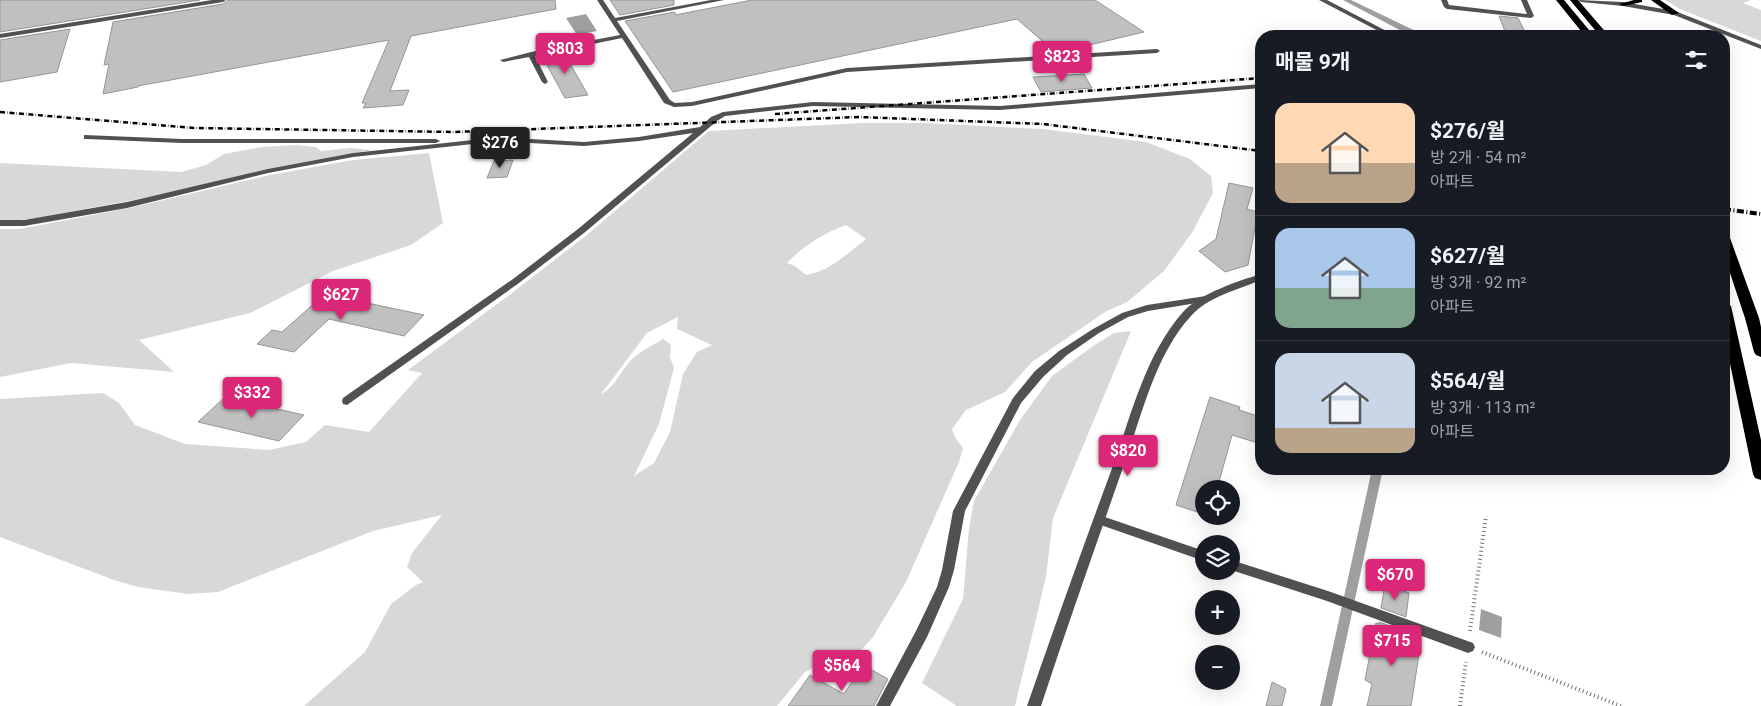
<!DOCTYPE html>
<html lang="ko">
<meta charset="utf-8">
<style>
:root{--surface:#171b24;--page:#20242c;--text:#f1f3f6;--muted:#9ea1a6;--line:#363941;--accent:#db2777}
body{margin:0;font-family:Roboto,"Noto Sans KR",sans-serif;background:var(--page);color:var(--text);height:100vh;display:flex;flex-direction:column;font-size:19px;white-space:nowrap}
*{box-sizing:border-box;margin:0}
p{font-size:16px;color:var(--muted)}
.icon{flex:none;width:28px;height:28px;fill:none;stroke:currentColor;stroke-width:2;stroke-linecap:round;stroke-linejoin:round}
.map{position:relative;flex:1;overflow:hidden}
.drawer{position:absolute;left:1255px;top:30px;width:475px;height:445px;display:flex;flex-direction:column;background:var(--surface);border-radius:20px;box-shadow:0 5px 20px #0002}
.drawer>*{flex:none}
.controls{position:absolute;left:1195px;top:480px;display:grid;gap:10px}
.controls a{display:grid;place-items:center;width:45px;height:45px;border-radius:50%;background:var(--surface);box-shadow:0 5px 20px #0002;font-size:25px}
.price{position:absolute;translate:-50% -42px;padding:0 11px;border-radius:5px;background:var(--accent);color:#fff;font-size:16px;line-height:32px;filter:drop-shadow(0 1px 2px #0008)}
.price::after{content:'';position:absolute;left:50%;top:30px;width:15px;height:11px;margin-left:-8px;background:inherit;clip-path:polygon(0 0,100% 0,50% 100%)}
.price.active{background:#222;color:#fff}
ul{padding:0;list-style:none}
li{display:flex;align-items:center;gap:15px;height:125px;padding:0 20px}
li+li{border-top:1px solid var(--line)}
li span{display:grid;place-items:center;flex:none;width:140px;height:100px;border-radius:15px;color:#555}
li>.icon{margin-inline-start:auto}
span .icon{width:60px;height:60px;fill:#fffc;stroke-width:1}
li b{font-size:21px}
h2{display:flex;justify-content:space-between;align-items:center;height:60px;padding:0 20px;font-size:21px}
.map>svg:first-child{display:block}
</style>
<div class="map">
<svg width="1761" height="706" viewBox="0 0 1761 706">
<rect width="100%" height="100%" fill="#fff"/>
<path fill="#d8d8d8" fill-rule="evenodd" d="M1665,0H1751L1743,3L1761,10V41L1680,9Z
M862,123H924L1043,129L1146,142L1190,159L1211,176L1213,193L1193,231L1164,271L1127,302L1105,312L1032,362L1005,392L966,410L952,429L956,439L963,448L959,462L906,582L873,637L853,659L820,664L805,672L777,706H304L365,652L391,604L416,585L423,582L407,567L412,553L442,515L373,531L218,592L188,594L138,587L114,580L0,537V399L103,393L119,403L135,425L185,444L269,450L306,442L325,425L369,432L422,373L408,370L508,296L588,234L709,131ZM846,225L866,239C847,254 830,271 806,275L795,266L787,263C803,246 824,233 846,225ZM678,317L677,329L712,345L697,352L683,374L670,432L654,463L634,476L659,424L674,368L670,357L671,345L663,339C653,345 641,351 632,359C621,370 615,388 601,394L647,333Z
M297,145L316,147L321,151L350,148L373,150C277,164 185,192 90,208C61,213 30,222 0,220V163L181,172L206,165L224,154L261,147Z
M429,153L443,223L411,245L333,271L250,313L139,340L174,372L71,363L0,377V229H20L134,207L270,175L353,160Z
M1131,331L1053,518L1046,577L1015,706H957L922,683L963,599L969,528L974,501L1020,420L1052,376L1093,346L1114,333Z"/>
<path fill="#9f9f9f" d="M1343,0H1351L1426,36H1411Z
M586,14L597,31L577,35L566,18Z
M1372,469H1383L1332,706H1320Z
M1481,609L1502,617L1501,638L1479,630Z"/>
<path fill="#c0c0c0" stroke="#959595" d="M0,0H200L0,32Z
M228,0H555L556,9L411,36L390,91L409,90L403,105L363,108L366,103H362L389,40L138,86V87L103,94L109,64L104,65L113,22L223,4Z
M610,0H674V5L620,15Z
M752,0H1095L1144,32L1081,47L1075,42L1049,47L1017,19L673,92L625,21L675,12V15Z
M1499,16L1518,18L1527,36H1507Z
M70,29L57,72L0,82V40Z
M563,52L572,67L588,95L565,98L542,56Z
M1084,74L1092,88L1041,92L1033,77Z
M513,160L507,177L487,178L494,161Z
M1229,183L1253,188L1247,209L1258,212L1248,265L1225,272L1199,251L1216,239Z
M325,294L424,315L404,336L329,319L294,352L257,344L272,330L282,332Z
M225,397L304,415L279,441L198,422Z
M1210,397L1240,407L1239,410L1261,417V444L1232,435L1217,489H1204L1203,514L1176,505Z
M1385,584L1409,593L1406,617L1381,608Z
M1379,622L1404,631L1403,634L1421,642L1411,706H1367L1372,684L1365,680L1376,623L1379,624Z
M863,665L888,679L874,706H788L810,675L844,694Z
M1272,682L1286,689L1282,706H1266Z"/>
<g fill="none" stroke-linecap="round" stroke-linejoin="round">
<path stroke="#737373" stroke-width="4" stroke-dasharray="1 3" stroke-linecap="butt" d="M1470,631L1486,516
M1482,652L1621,706
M1460,706L1466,662"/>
<path fill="#515151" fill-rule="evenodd" d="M212,0H226L223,2L0,38V34Z
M597,0H603L615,18L711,0H724L617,21L670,100L675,103L692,102L847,68L1157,49L1160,51L1157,53L847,72L692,106L674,107L664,103L622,38L535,56L548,82L545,84L542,82L529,57L503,62L500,60L531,52L620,35Z
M1441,0H1447L1449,5L1527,14L1521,0H1527L1534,16L1531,18L1447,9L1444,7Z
M813,102L1000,106L1004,108L1000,110L813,106L725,116L717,121L584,233L519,283L347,405L343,404L342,401L343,398L513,279L578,229L693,133L639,141L584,146L530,143H482L353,157L268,173L127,208L24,226H0V220H24L127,202L268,169L353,153L482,139H530L584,142L639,137L700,127L711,117L723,112Z
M84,135L182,139H436L440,141L436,143H182L87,139H84Z
M1206,296L1211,299L1209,301L1148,311L1128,317L1099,333L1067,355L1043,377L1021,403L965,511L954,570L949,587L927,637L890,706H876L917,629L937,587L942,570L953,511L1013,398L1035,371L1059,351L1093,329L1122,313L1147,305Z
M1099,515L1204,551V561L1095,523L1093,520L1095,517Z
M1231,560L1328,591L1473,643L1475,647L1473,651L1468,653L1327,601L1231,570Z"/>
<path fill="#515151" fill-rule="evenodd" d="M1319,0H1327L1396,36H1388Z
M1578,0L1623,2L1675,11L1761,45V49L1674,15L1623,6L1581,2Z
M1261,84V88L1000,110L996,108L1000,106Z
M1261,274V280C1238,290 1209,296 1191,316C1156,354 1143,411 1126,459C1097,542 1068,624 1041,706H1027C1055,625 1084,544 1114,463C1132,412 1146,354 1183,312C1199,294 1238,281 1261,274Z"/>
<path fill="#000" fill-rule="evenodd" d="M1634,0H1642V2L1623,6L1619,4Z
M1651,0H1660L1679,13L1672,15Z"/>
<path fill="#000" fill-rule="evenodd" d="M1556,0H1564L1594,36H1585Z
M1570,0H1578L1609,36H1600Z
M1724,234L1730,238L1759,318L1761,327V357L1756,355L1754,352L1745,318L1724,255Z
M1724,302L1731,306L1761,440V480L1755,478L1753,474L1724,335Z"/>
<path stroke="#000" stroke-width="2.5" stroke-dasharray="5 2 0.5 2" stroke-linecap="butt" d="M0,112L194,128L454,132L859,117L1043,124L1261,151
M775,114L1261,78"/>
<path stroke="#000" stroke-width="4" stroke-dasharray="7 2.5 1 2.5" stroke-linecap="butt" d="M1724,209L1761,214"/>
</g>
</svg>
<div class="controls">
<a><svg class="icon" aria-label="locate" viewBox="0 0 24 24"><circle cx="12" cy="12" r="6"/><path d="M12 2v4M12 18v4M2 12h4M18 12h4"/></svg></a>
<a><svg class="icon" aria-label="layers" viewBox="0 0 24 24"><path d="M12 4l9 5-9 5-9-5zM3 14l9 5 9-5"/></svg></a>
<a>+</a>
<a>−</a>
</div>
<b class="price" style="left:565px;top:75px">$803</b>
<b class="price" style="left:1062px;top:83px">$823</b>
<b class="price active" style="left:500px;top:169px">$276</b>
<b class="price" style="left:341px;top:321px">$627</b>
<b class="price" style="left:252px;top:419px">$332</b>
<b class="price" style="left:1128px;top:477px">$820</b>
<b class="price" style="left:1395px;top:601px">$670</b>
<b class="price" style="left:1392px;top:667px">$715</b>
<b class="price" style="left:842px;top:692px">$564</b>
<section class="drawer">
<h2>매물 9개<svg class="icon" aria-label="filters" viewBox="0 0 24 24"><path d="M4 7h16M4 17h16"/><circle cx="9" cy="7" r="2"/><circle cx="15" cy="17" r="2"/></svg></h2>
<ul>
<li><span style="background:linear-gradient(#ffd9b3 60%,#b9a48a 0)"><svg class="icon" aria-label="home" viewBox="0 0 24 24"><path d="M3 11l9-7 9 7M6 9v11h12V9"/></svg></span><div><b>$276/월</b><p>방 2개 · 54 m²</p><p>아파트</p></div></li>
<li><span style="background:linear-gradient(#a9c7e8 60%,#7fa58c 0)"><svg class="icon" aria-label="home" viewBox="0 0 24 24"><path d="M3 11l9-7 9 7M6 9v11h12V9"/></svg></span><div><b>$627/월</b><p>방 3개 · 92 m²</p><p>아파트</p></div></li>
<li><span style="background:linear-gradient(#c9d6e8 75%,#b9a48a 0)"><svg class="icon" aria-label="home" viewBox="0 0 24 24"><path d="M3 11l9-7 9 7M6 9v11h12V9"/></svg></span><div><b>$564/월</b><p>방 3개 · 113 m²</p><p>아파트</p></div></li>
</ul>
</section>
</div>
